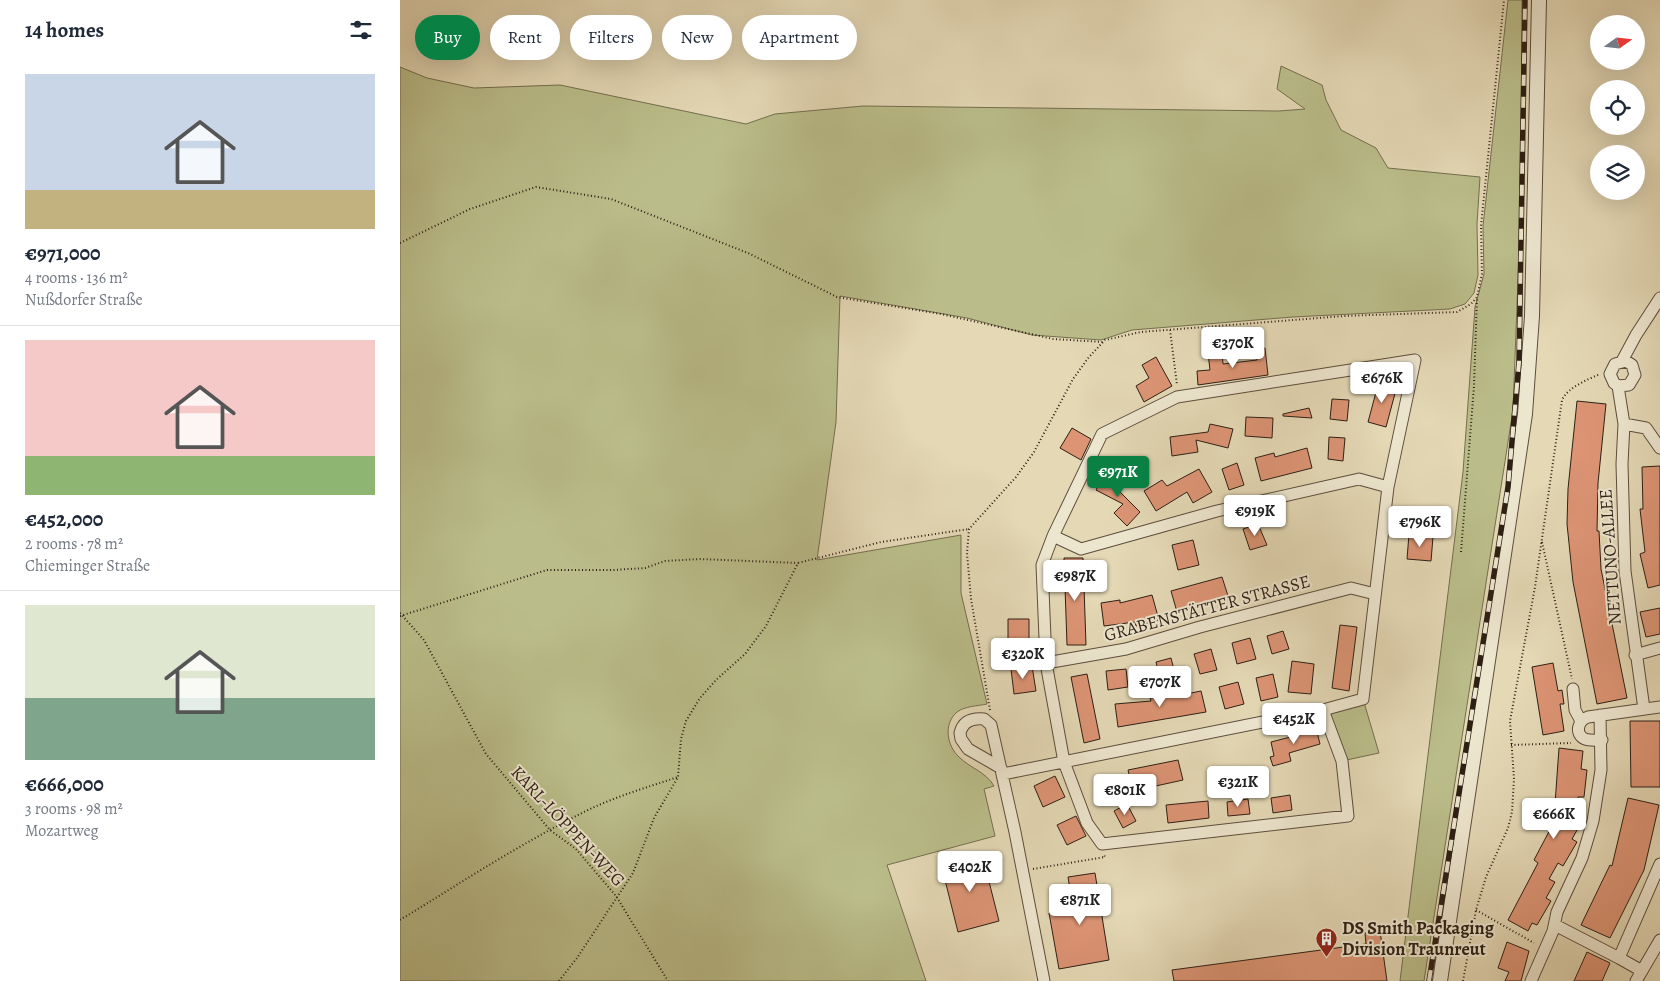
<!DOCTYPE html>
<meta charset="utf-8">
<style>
:root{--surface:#fff;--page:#f2f2f3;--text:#1f2937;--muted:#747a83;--line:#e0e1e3;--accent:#0b8043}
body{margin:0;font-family:Alegreya,serif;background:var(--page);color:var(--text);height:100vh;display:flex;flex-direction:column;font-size:19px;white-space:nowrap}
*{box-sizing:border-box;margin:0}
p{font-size:16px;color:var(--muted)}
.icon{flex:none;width:28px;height:28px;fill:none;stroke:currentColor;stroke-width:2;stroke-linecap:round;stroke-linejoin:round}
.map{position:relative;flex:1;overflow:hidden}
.details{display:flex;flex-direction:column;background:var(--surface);width:400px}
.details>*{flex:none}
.banner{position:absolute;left:15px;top:15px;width:475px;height:45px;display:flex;gap:10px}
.needle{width:32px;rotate:75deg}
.buttons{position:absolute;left:1190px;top:15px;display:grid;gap:10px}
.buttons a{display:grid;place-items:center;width:55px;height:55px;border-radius:50%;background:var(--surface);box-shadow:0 5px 20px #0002;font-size:25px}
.price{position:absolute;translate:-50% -42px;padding:0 11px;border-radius:5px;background:#fff;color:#222;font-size:16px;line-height:32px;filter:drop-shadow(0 1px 2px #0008)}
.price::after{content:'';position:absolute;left:50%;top:30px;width:15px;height:11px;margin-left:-8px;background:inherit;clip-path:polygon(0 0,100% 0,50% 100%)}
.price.on{background:var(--accent);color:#fff}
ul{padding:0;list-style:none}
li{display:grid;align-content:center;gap:10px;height:265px;padding:0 25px}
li+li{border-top:1px solid var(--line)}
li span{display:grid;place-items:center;height:155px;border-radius:0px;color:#555}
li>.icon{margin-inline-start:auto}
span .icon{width:90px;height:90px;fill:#fffc;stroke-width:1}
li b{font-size:21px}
h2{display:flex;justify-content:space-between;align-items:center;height:60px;padding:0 25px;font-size:21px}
.tag{padding:0 18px;border-radius:22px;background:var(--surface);box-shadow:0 5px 20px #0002;font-size:18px;line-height:45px}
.tag.on{background:var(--accent);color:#fff}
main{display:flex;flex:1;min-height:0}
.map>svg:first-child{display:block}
</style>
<main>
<section class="details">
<h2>14 homes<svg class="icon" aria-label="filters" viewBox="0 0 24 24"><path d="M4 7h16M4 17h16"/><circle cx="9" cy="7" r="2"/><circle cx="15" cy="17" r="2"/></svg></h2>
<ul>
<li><span style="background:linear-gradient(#c9d6e8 75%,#c2b280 0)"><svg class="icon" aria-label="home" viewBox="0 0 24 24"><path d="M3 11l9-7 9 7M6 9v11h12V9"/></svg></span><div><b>€971,000</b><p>4 rooms · 136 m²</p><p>Nußdorfer Straße</p></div></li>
<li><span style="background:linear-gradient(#f6c9c9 75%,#8fb573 0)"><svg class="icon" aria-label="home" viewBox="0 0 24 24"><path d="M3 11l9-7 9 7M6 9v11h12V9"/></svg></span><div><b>€452,000</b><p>2 rooms · 78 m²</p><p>Chieminger Straße</p></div></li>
<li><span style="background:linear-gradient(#dfe7d0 60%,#7fa58c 0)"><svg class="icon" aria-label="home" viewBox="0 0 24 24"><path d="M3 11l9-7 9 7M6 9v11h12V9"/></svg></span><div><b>€666,000</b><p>3 rooms · 98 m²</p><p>Mozartweg</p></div></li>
</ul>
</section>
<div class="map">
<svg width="1260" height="981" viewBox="0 0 1260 981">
<rect width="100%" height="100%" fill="#e4d8b5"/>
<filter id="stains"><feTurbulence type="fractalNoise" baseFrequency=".004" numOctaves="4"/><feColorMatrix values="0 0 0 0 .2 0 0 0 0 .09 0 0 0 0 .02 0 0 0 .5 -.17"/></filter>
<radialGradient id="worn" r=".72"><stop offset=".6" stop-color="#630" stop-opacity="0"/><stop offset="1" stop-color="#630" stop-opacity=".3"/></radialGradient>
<path fill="#babd8a" stroke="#746e4f" d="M1108,0H1122L1121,199L1113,410L1024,981H1000L1063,472L1075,307L1084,274L1083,226Z
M881,66L922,85L926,100L941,130L976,148L988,168L1080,177L1077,224L1078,275L1074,293L1065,304L1050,309L893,317L732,330L701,340L632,335L567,318L440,296L436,422L417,560L561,535V593L587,704C578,706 565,706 557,712C543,724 547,746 559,757C570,768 586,772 594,786L584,789L595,836L487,865L526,981H0V67L27,78L74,88L160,85L346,124L375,114L463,106L879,111L905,109L877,89Z
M963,699L979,753L942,761L923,710Z"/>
<path fill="#dc9474" stroke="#2e1f14" d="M865,348L868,375L798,385L797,371L810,370L808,353L822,351L823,364L857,360L855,349Z
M756,357L772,386L744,402L736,386L749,378L742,365Z
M979,381L997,386L986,427L968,422Z
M932,399L949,400L947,421L930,419Z
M1177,401L1206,404L1198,483L1197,531H1199L1201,569L1227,698L1197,704L1173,582L1167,524L1168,489Z
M909,408L912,418L883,416V414Z
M846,417L873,418L872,438L845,436Z
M810,424L833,429L828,448L796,440L798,452L772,456L770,437L808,432Z
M672,428L691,439L681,460L660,448Z
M929,437L945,438L943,461L928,459Z
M907,448L912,468L861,481L855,458L874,453L875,457Z
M837,463L844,485L829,490L822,469Z
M1260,466V585L1248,588L1240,554L1245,552L1240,509H1243L1242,467Z
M799,469L812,492L793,503L787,492L756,511L744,491L762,480L767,486Z
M705,472L721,481L717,489L740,512L727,526L714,513L723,504L696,490Z
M858,524L867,545L850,550L843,529Z
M1009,534L1033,537L1031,561L1007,559Z
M793,540L799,565L778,570L772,545Z
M664,558H683L686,645H667Z
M822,577L829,599L777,612L771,591Z
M752,595L759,620L736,626L735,622L704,626L701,603L720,600V603Z
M1260,608V634L1246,637L1240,612Z
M608,619H629V642H608Z
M940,625L957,627L949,691L932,688Z
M883,631L889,649L872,654L867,636Z
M850,638L856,659L837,664L832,643Z
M811,649L817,670L800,674L794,654Z
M771,658L775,674L760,678L756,662Z
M892,661L914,664L911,694L888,692Z
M1153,663L1158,691L1162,690L1164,704H1160L1164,731L1143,735L1132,667Z
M632,666L636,691L614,694L611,669Z
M726,669L728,687L708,690L706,671Z
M687,674L700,739L684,743L671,677Z
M873,674L878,697L861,701L856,678Z
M838,682L844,704L825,709L819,687Z
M790,691L791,693L801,691L806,712L718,727L715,704L751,701L750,698Z
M1230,721H1260V787H1231Z
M915,724L920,744L889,753L891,761L873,766L870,757L874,756L871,742L902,734L900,728Z
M1159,748L1183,751L1181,769L1187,770L1184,797H1178L1176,820L1181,823L1172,839L1177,842L1163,866L1158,863L1149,879L1155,882L1146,898L1151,901L1137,925L1132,923L1128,931L1108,920L1138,863L1134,860L1163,805L1155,804Z
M778,760L783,780L733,791L728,770Z
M655,776L665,797L643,807L634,786Z
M890,795L892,810L873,813L871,798Z
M1228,798L1259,805L1244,870L1210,938L1181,925L1210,865L1212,866Z
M848,799L850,814L828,816L827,802Z
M808,801L809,818L768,823L766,805Z
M727,804L736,821L723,828L714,811Z
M676,816L686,836L667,845L657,825Z
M582,854L599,921L558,932L541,864Z
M695,873L709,960L659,969L649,913L673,909L668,877Z
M980,931L987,981H774L772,970L966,944L965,933Z
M1107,942L1129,951L1121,981H1105L1109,972L1098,968Z
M1187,952L1210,963L1202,981H1174Z"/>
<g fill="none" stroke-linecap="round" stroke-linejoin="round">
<defs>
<path id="minor" d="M1222,361L1236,335L1260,298
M1218,386L1229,385L1235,375L1232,365L1226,361L1215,364L1210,374L1214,383L1218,386L1224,424L1222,464L1225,571L1244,709
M1224,424L1246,428L1260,448
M653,536L681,549L817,511L959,479L988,487
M1235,655L1260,648
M646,663L726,649L800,627L951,588L975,594
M1173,689L1175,710L1181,721
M1202,740C1197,740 1190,741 1185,739C1174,734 1178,720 1188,717L1260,707
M601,768L568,749L561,739L560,733C563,721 572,718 584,719L591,725L615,832L644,981
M603,774L923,710L963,699L988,487L1015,360L777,397L702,434L653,536L642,565L646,663L664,762L687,823L702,844L948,816L942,761L923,710
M1155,925L1219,958
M1242,971L1219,958L1260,864
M1131,981L1153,931L1157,912L1182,858L1193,821L1201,770L1200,715
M1236,981L1260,940"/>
<path id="tertiary" d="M1040,981L1125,414L1132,316L1139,0"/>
</defs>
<use href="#minor" stroke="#5c4d3c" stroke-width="13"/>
<use href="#tertiary" stroke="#5c4d3c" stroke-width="16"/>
<path stroke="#2e1f14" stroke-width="2" stroke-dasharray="1 2.5" stroke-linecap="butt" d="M0,243L70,209L136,187L211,199L348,253L437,297L541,314L653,339L703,342
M770,330L777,385
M1142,542L1172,679
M1061,552L1074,386L1077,297
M0,613L24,640L86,754L150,830L176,849L216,896L268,981
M0,616L147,570H213L245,568L265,561L300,559L398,563
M590,710L571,599L567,553L569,529L616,477L634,452L673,379L689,357L705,340L741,332L944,316L1057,312L1071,304L1077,297L1082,274L1081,226L1104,0
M1111,745L1171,743
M633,869L705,857L704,855
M1076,910L1134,943
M0,920C62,882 123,842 188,810C217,796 248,787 278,777
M159,981L177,958L233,873L254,818L278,777L281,739L286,721L300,698L316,680L345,654L366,626L398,563L481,542L569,529
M1063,981L1076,910L1086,877L1108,828L1112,812L1114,779L1110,721L1135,587L1162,400C1168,387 1187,380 1200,374"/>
<use href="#minor" stroke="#ede6cf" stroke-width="11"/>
<use href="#tertiary" stroke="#ede6cf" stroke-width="14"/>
<defs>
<path id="rail" d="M1029,981L1108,487L1119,362L1125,0"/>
</defs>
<use href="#rail" stroke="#2e1f14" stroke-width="5.5"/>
<use href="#rail" stroke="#ede6cf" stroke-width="4" stroke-dasharray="11" stroke-linecap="butt"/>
</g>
<defs>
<symbol id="building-pin" viewBox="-11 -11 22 30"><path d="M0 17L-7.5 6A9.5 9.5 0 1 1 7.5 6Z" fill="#8f2418" stroke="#ede6cf"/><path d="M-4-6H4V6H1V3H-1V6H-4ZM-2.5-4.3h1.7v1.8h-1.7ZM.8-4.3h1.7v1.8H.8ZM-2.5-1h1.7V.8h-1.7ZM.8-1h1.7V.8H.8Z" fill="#fff"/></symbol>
</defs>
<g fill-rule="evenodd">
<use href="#building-pin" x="914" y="926" width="25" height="34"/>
</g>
<g text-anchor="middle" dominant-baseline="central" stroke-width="4" stroke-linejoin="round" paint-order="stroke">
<g font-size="18" fill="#2e1f14" stroke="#ede6cf">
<text transform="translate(1210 557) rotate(-94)">NETTUNO-ALLEE</text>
<text transform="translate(807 608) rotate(-15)">GRABENSTÄTTER STRASSE</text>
<text transform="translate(168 826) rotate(47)">KARL-LÖPPEN-WEG</text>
</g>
<g font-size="18" font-weight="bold" fill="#2e1f14" stroke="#ede6cf" text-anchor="start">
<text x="942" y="928">DS Smith Packaging<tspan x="942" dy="21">Division Traunreut</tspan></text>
</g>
</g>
<rect width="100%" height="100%" filter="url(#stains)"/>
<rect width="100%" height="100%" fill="url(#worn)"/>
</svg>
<div class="buttons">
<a><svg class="needle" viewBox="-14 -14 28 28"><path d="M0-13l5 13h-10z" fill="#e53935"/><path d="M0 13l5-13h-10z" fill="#747a83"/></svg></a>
<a><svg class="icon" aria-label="locate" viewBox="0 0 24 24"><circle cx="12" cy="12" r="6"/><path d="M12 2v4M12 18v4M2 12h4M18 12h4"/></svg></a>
<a><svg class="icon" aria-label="layers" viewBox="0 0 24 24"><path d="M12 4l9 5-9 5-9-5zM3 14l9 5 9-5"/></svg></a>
</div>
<b class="price" style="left:833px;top:369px">€370K</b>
<b class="price" style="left:982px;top:404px">€676K</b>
<b class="price on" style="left:718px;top:498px">€971K</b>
<b class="price" style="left:855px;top:537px">€919K</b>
<b class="price" style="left:1020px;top:548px">€796K</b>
<b class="price" style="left:675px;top:602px">€987K</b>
<b class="price" style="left:623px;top:680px">€320K</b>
<b class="price" style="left:760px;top:708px">€707K</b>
<b class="price" style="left:894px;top:745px">€452K</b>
<b class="price" style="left:838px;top:808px">€321K</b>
<b class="price" style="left:725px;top:816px">€801K</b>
<b class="price" style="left:1154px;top:840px">€666K</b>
<b class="price" style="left:570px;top:893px">€402K</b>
<b class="price" style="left:680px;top:926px">€871K</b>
<div class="banner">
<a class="tag on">Buy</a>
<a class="tag">Rent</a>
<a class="tag">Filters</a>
<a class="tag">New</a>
<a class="tag">Apartment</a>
</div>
</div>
</main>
